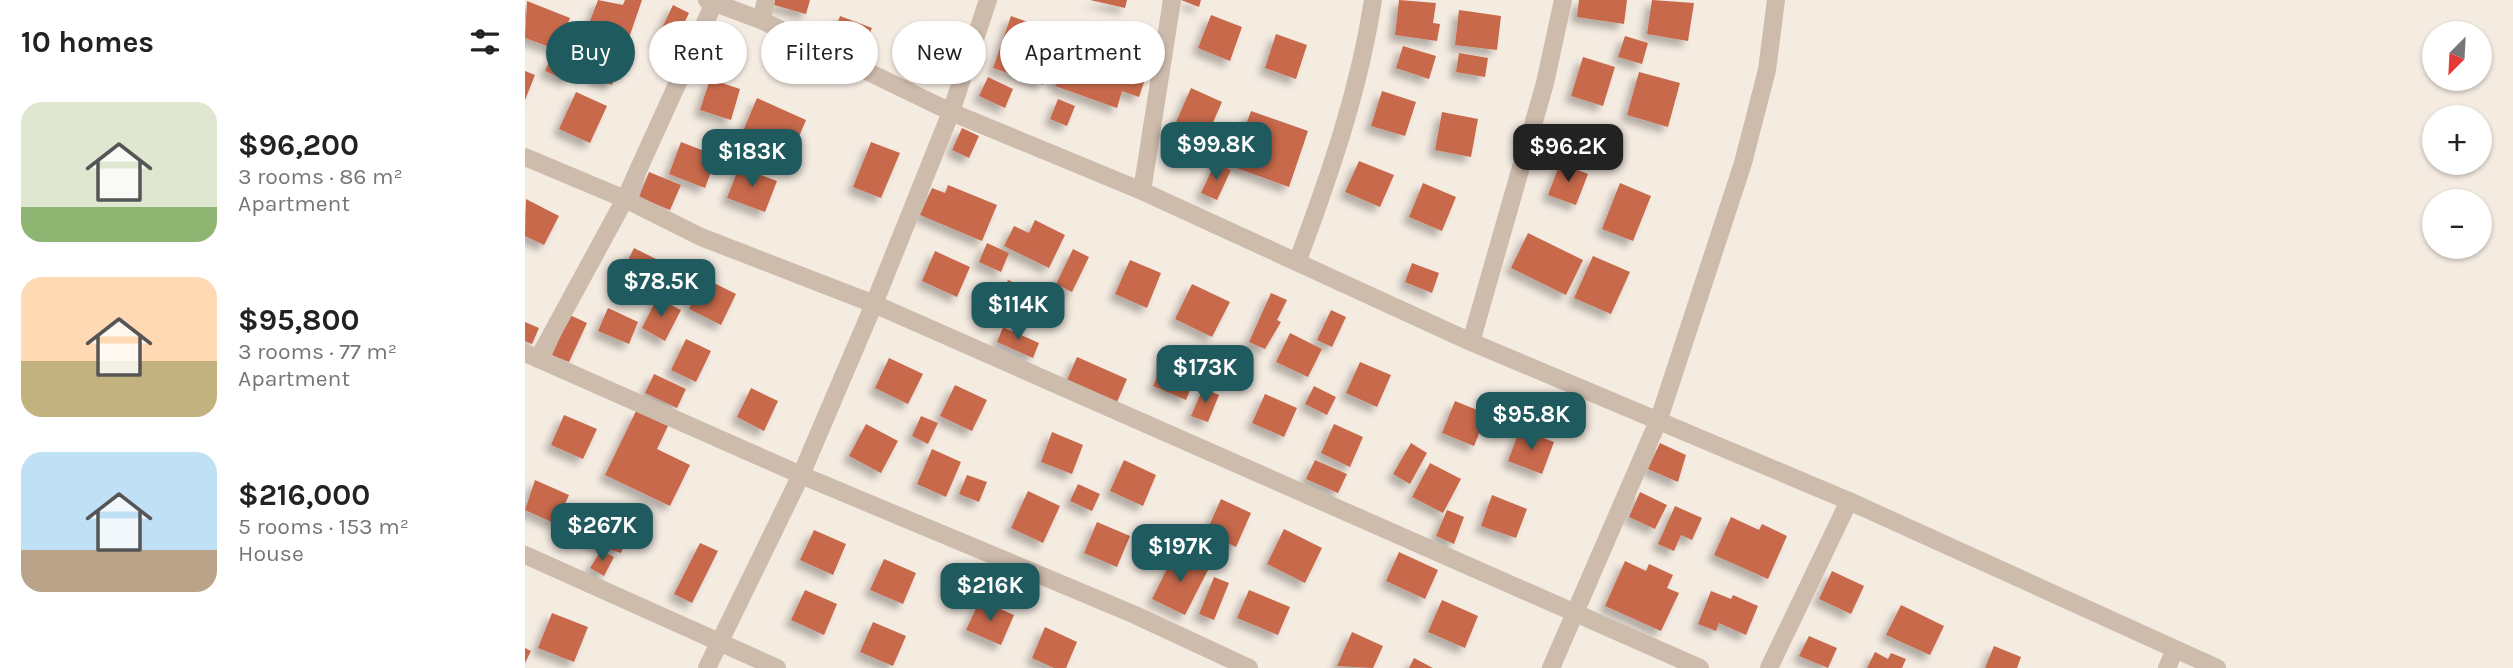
<!DOCTYPE html>
<meta charset="utf-8">
<style>
:root{--surface:#fff;--page:#f6f6f6;--text:#222;--muted:#767676;--accent:#1f5a5e}
body{margin:0;font-family:Karla,sans-serif;background:var(--page);color:var(--text);height:100vh;display:flex;flex-direction:column;font-size:26px;white-space:nowrap}
*{box-sizing:border-box;margin:0}
p{font-size:23px;color:var(--muted)}
.icon{flex:none;width:38px;height:38px;fill:none;stroke:currentColor;stroke-width:2;stroke-linecap:round;stroke-linejoin:round}
.map{position:relative;flex:1;overflow:hidden}
.panel{display:flex;flex-direction:column;background:var(--surface);width:525px}
.panel>*{flex:none}
.top-card{position:absolute;left:21px;top:21px;width:665px;height:63px;display:flex;gap:14px}
.needle{width:46px;rotate:204deg}
.tools{position:absolute;left:1897px;top:21px;display:grid;gap:14px}
.tools a{display:grid;place-items:center;width:70px;height:70px;border-radius:50%;background:var(--surface);box-shadow:0 2px 5px #0004;font-size:35px}
.price{position:absolute;translate:-50% -60px;padding:0 16px;border-radius:14px;background:var(--accent);color:#fff;font-size:23px;line-height:46px;filter:drop-shadow(0 2px 4px #0008)}
.price::after{content:'';position:absolute;left:50%;top:42px;width:21px;height:16px;margin-left:-10px;background:inherit;clip-path:polygon(0 0,100% 0,50% 100%)}
.price.selected{background:#222;color:#fff}
ul{padding:0;list-style:none}
li{display:flex;align-items:center;gap:21px;height:175px;padding:0 21px}
li span{display:grid;place-items:center;flex:none;width:196px;height:140px;border-radius:21px;color:#555}
li>.icon{margin-inline-start:auto}
span .icon{width:84px;height:84px;fill:#fffc;stroke-width:1}
li b{font-size:30px}
h2{display:flex;justify-content:space-between;align-items:center;height:84px;padding:0 21px;font-size:30px}
.tag{padding:0 24px;border-radius:32px;background:var(--surface);box-shadow:0 2px 5px #0004;font-size:24px;line-height:63px}
.tag.selected{background:var(--accent);color:#fff}
main{display:flex;flex:1;min-height:0}
.map>svg:first-child{display:block}
</style>
<main>
<section class="panel">
<h2>10 homes<svg class="icon" aria-label="filters" viewBox="0 0 24 24"><path d="M4 7h16M4 17h16"/><circle cx="9" cy="7" r="2"/><circle cx="15" cy="17" r="2"/></svg></h2>
<ul>
<li><span style="background:linear-gradient(#dfe7d0 75%,#8fb573 0)"><svg class="icon" aria-label="home" viewBox="0 0 24 24"><path d="M3 11l9-7 9 7M6 9v11h12V9"/></svg></span><div><b>$96,200</b><p>3 rooms · 86 m²</p><p>Apartment</p></div></li>
<li><span style="background:linear-gradient(#ffd9b3 60%,#c2b280 0)"><svg class="icon" aria-label="home" viewBox="0 0 24 24"><path d="M3 11l9-7 9 7M6 9v11h12V9"/></svg></span><div><b>$95,800</b><p>3 rooms · 77 m²</p><p>Apartment</p></div></li>
<li><span style="background:linear-gradient(#bfe0f5 70%,#b9a48a 0)"><svg class="icon" aria-label="home" viewBox="0 0 24 24"><path d="M3 11l9-7 9 7M6 9v11h12V9"/></svg></span><div><b>$216,000</b><p>5 rooms · 153 m²</p><p>House</p></div></li>
</ul>
</section>
<div class="map">
<svg width="1988" height="668" viewBox="0 0 1988 668">
<defs>
<filter id="shadow"><feDropShadow dx="-6" dy="6" stdDeviation="3.5" flood-color="#0004"/></filter>
</defs>
<rect width="100%" height="100%" fill="#f4ebe1"/>
<path fill="#c8694b" filter="url(#shadow)" d="M73,0L98,5L100,0H117L105,35L65,21Z
M250,0H285L281,14L249,5Z
M565,0H602L600,8Z
M656,0H676L674,7Z
M874,0L911,3L908,23L915,24L912,41L870,35Z
M1054,0H1102L1099,24L1052,17Z
M1127,0L1169,3L1163,41L1122,34Z
M2,1L45,18L33,50L0,38Z
M148,5L164,13L147,48L131,40Z
M934,10L976,16L972,50L930,45Z
M686,15L717,27L705,61L673,48Z
M315,16L347,28L340,44L309,32Z
M486,16L536,34L518,85L468,68Z
M61,33L105,48L95,75L91,73L87,85L68,79L72,66L52,59Z
M751,34L782,45L771,79L740,68Z
M549,35L626,61L614,97L597,91L592,108L530,86L532,83L526,81L538,48L543,50Z
M1100,36L1123,43L1117,64L1093,57Z
M878,46L911,56L904,79L871,68Z
M934,53L963,58L960,77L931,72Z
M27,56L49,66L43,81L20,71Z
M1058,57L1090,67L1078,106L1046,96Z
M0,71L10,75L0,100Z
M1114,72L1155,83L1143,127L1102,115Z
M463,77L488,89L480,108L454,96Z
M185,79L215,89L206,120L175,110Z
M666,88L697,102L682,136L651,122Z
M857,91L891,102L880,136L846,126Z
M51,92L82,106L65,143L34,129Z
M232,98L281,120L267,153L218,131Z
M533,99L550,106L542,126L525,119Z
M726,111L783,131L764,187L706,166Z
M917,112L953,119L946,157L910,150Z
M437,128L454,136L444,158L427,150Z
M156,142L192,156L180,188L144,174Z
M346,142L375,153L356,198L328,187Z
M834,161L869,175L855,207L820,192Z
M690,163L706,170L692,200L676,193Z
M1035,163L1063,174L1051,205L1023,195Z
M214,167L252,181L240,212L202,198Z
M124,172L156,185L145,210L114,197Z
M898,183L931,197L917,231L884,217Z
M1095,183L1126,196L1108,241L1077,229Z
M423,185L472,205L457,241L395,215L407,188L420,193Z
M1,199L34,216L19,245L0,236Z
M510,220L540,235L524,268L479,246L489,226L504,233Z
M1003,233L1058,260L1041,295L986,268Z
M462,243L484,253L476,272L454,262Z
M109,248L141,264L129,290L96,274Z
M548,249L564,257L547,292L531,284Z
M410,251L445,267L432,297L397,281Z
M1068,256L1105,272L1086,314L1049,298Z
M605,260L636,273L622,308L590,294Z
M887,263L914,273L907,293L880,282Z
M179,278L211,294L196,325L164,309Z
M483,280L514,294L499,326L468,312Z
M667,284L705,302L687,337L650,319Z
M746,293L762,300L752,320L756,322L740,349L724,342Z
M132,298L156,310L140,341L117,328Z
M83,308L113,322L104,344L73,331Z
M806,310L821,317L807,347L792,340Z
M45,315L62,323L44,362L27,355Z
M0,322L14,328L7,344L0,341Z
M478,327L514,343L508,358L472,342Z
M765,333L797,349L783,377L751,362Z
M161,339L186,351L171,382L146,370Z
M642,354L675,367L661,400L628,386Z
M552,357L602,379L592,402L542,380Z
M364,358L398,374L383,404L350,388Z
M835,362L866,375L852,407L821,393Z
M129,374L161,389L152,408L120,393Z
M430,385L462,400L447,431L415,416Z
M789,386L811,397L802,415L780,404Z
M226,388L253,401L239,431L212,417Z
M678,388L694,395L683,422L666,416Z
M740,394L772,408L759,437L727,423Z
M930,401L962,414L949,446L917,433Z
M111,411L143,426L132,449L165,465L145,506L80,475Z
M39,415L72,429L58,459L26,445Z
M396,416L413,423L403,444L387,436Z
M341,424L373,441L356,473L324,456Z
M809,424L838,437L825,467L796,453Z
M995,429L1029,442L1017,474L983,461Z
M527,432L558,445L547,474L516,462Z
M886,443L902,453L885,484L868,474Z
M1135,443L1161,455L1153,482L1123,469Z
M407,449L436,462L421,497L392,484Z
M599,460L631,475L618,506L585,491Z
M790,460L822,474L813,493L781,479Z
M905,463L936,479L918,513L887,497Z
M442,475L462,482L454,502L434,494Z
M10,480L44,495L31,524L0,510Z
M553,484L575,494L567,511L545,501Z
M503,491L535,506L518,543L486,528Z
M1115,492L1142,505L1130,529L1104,517Z
M967,495L1002,509L991,538L956,526Z
M696,499L726,513L711,547L681,533Z
M1150,506L1177,518L1167,540L1156,535L1149,551L1133,544Z
M73,510L107,522L96,553L63,542Z
M922,510L939,517L929,544L911,536Z
M1206,517L1234,530L1237,524L1262,536L1243,579L1189,555Z
M572,522L605,536L592,567L559,553Z
M759,529L797,548L780,583L742,564Z
M289,530L321,544L308,575L275,560Z
M175,543L193,551L167,603L149,594Z
M76,550L89,557L79,576L65,568Z
M874,552L913,570L900,599L861,581Z
M650,553L683,570L660,615L627,599Z
M359,559L391,573L378,604L345,590Z
M1100,561L1121,571L1124,564L1148,575L1142,588L1154,593L1136,631L1080,606Z
M1307,571L1339,586L1326,614L1294,599Z
M689,577L704,583L689,620L674,614Z
M280,590L312,604L299,635L266,620Z
M724,590L765,607L753,635L712,618Z
M1186,591L1206,599L1208,595L1233,606L1221,635L1194,623L1191,631L1173,624Z
M455,600L489,615L476,645L441,630Z
M917,600L953,616L940,648L903,632Z
M1376,605L1419,626L1405,655L1361,635Z
M27,613L63,627L49,662L13,648Z
M348,622L381,636L368,666L335,652Z
M520,627L552,642L541,668H529L507,658Z
M827,632L858,646L848,668L812,666Z
M1284,636L1312,648L1303,668L1274,656Z
M1469,646L1496,657L1492,668H1460Z
M0,648L6,651L0,663Z
M1350,652L1363,659L1366,653L1381,659L1377,668H1342Z
M889,658L908,668H884Z"/>
<g fill="none" stroke-linecap="round" stroke-linejoin="round">
<path stroke="#cdbbac" stroke-width="18" d="M182,0L236,20L426,112L617,191L946,342L1324,501L1692,668
M236,20L241,0
M0,157L100,199L176,237L349,304L1175,668
M617,191L647,0
M773,260C805,174 834,91 848,0
M946,342L1020,83L1038,0
M0,353L276,475L608,614L724,668
M13,359L100,199L189,3
M0,555L252,668
M182,668L276,475L349,304L426,112L463,0
M1026,668L1134,419L1218,163L1242,70L1251,0
M1244,668L1324,501
M1642,668L1650,649"/>
</g>
</svg>
<div class="tools">
<a><svg class="needle" viewBox="-14 -14 28 28"><path d="M0-13l5 13h-10z" fill="#e53935"/><path d="M0 13l5-13h-10z" fill="#767676"/></svg></a>
<a>+</a>
<a>−</a>
</div>
<b class="price" style="left:691px;top:182px">$99.8K</b>
<b class="price selected" style="left:1043px;top:184px">$96.2K</b>
<b class="price" style="left:227px;top:189px">$183K</b>
<b class="price" style="left:136px;top:319px">$78.5K</b>
<b class="price" style="left:493px;top:342px">$114K</b>
<b class="price" style="left:680px;top:405px">$173K</b>
<b class="price" style="left:1006px;top:452px">$95.8K</b>
<b class="price" style="left:77px;top:563px">$267K</b>
<b class="price" style="left:655px;top:584px">$197K</b>
<b class="price" style="left:465px;top:623px">$216K</b>
<div class="top-card">
<a class="tag selected">Buy</a>
<a class="tag">Rent</a>
<a class="tag">Filters</a>
<a class="tag">New</a>
<a class="tag">Apartment</a>
</div>
</div>
</main>
